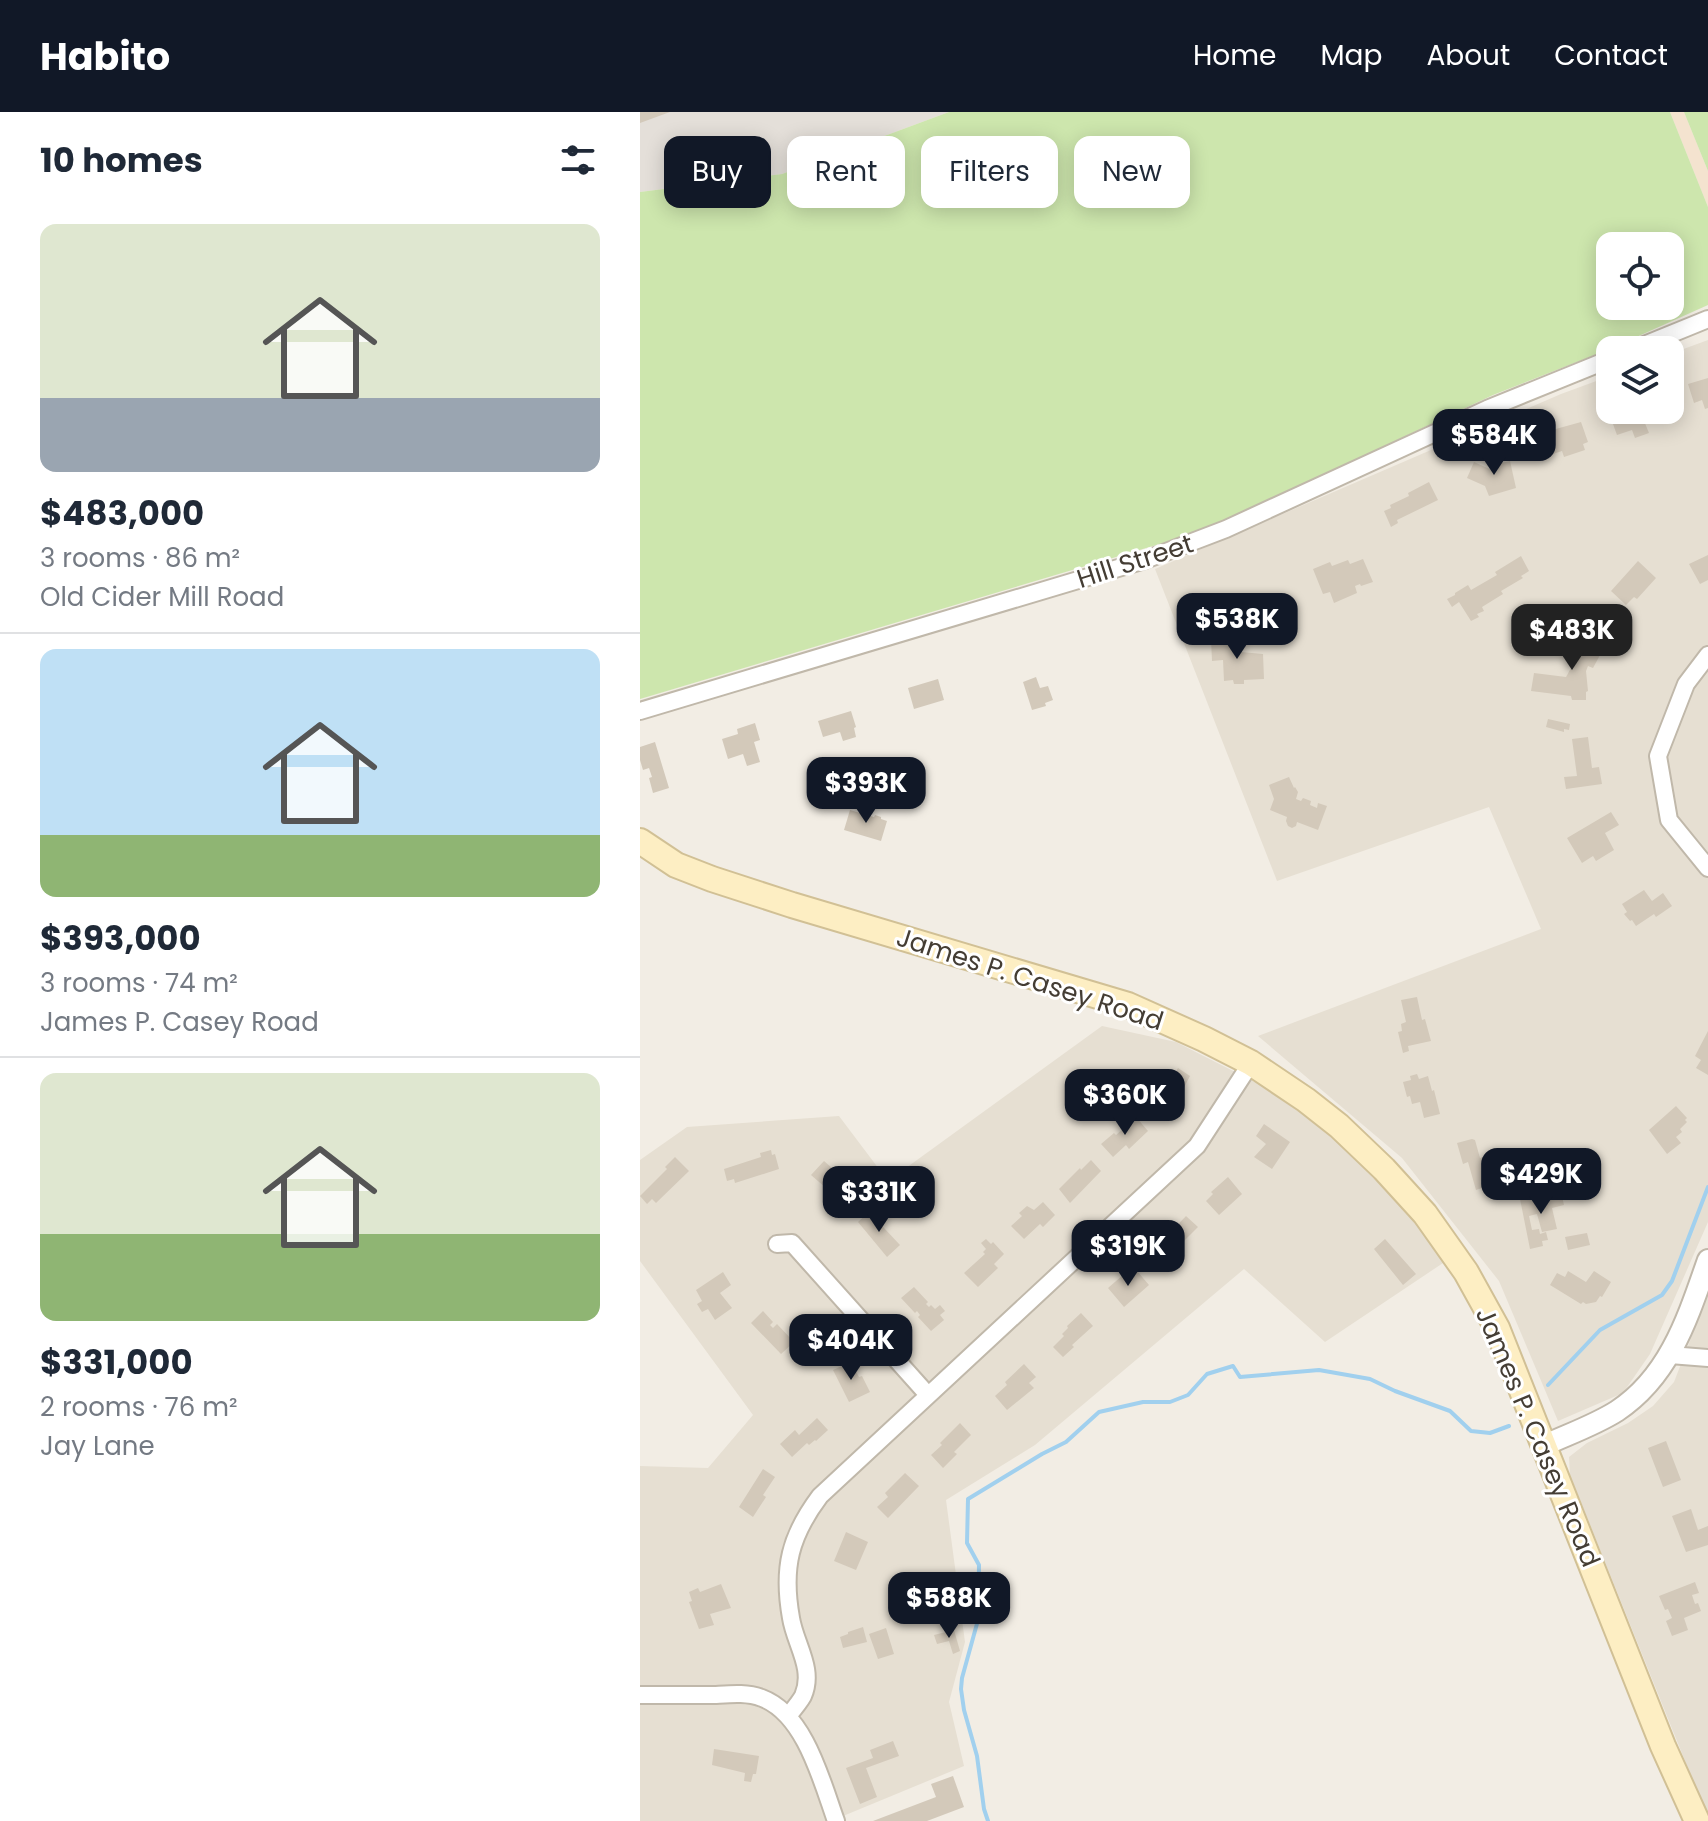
<!DOCTYPE html>
<meta charset="utf-8">
<style>
:root{--surface:#fff;--page:#f6f6f7;--text:#1f2937;--muted:#747a83;--line:#e0e1e3;--accent:#111827}
body{margin:0;font-family:Poppins,sans-serif;background:var(--page);color:var(--text);height:100vh;display:flex;flex-direction:column;font-size:30px;white-space:nowrap}
*{box-sizing:border-box;margin:0}
p{font-size:26px;color:var(--muted)}
.icon{flex:none;width:44px;height:44px;fill:none;stroke:currentColor;stroke-width:2;stroke-linecap:round;stroke-linejoin:round}
.map{position:relative;flex:1;overflow:hidden}
.sheet{display:flex;flex-direction:column;background:var(--surface);width:640px}
.sheet>*{flex:none}
.hud{position:absolute;left:24px;top:24px;width:760px;height:72px;display:flex;gap:16px}
.controls{position:absolute;left:956px;top:120px;display:grid;gap:16px}
.controls a{display:grid;place-items:center;width:88px;height:88px;border-radius:16px;background:var(--surface);box-shadow:0 4px 20px #0003;font-size:40px}
.price{position:absolute;translate:-50% -68px;padding:0 18px;border-radius:16px;background:var(--accent);color:#fff;font-size:26px;line-height:52px;filter:drop-shadow(0 2px 4px #0008)}
.price::after{content:'';position:absolute;left:50%;top:48px;width:24px;height:18px;margin-left:-12px;background:inherit;clip-path:polygon(0 0,100% 0,50% 100%)}
.price.active{background:#222;color:#fff}
ul{padding:0;list-style:none}
li{display:grid;align-content:center;gap:16px;height:424px;padding:0 40px}
li+li{border-top:2px solid var(--line)}
li span{display:grid;place-items:center;height:248px;border-radius:16px;color:#555}
li>.icon{margin-inline-start:auto}
span .icon{width:144px;height:144px;fill:#fffc;stroke-width:1}
li b{font-size:34px}
h2{display:flex;justify-content:space-between;align-items:center;height:96px;padding:0 40px;font-size:34px}
.pill{padding:0 28px;border-radius:16px;background:var(--surface);box-shadow:0 4px 20px #0003;font-size:28px;line-height:72px}
.pill.active{background:var(--accent);color:#fff}
header{display:flex;align-items:center;gap:48px;box-sizing:border-box;height:112px;padding:0 40px;background:var(--accent);color:#fff}
header strong{font-size:38px}
nav{display:flex;gap:44px;margin-inline-start:auto;font-size:28px}
main{display:flex;flex:1;min-height:0}
.map>svg:first-child{display:block}
</style>
<header>
<strong>Habito</strong>
<nav><a>Home</a><a>Map</a><a>About</a><a>Contact</a></nav>
</header>
<main>
<section class="sheet">
<h2>10 homes<svg class="icon" aria-label="filters" viewBox="0 0 24 24"><path d="M4 7h16M4 17h16"/><circle cx="9" cy="7" r="2"/><circle cx="15" cy="17" r="2"/></svg></h2>
<ul>
<li><span style="background:linear-gradient(#dfe7d0 70%,#9aa5b1 0)"><svg class="icon" aria-label="home" viewBox="0 0 24 24"><path d="M3 11l9-7 9 7M6 9v11h12V9"/></svg></span><div><b>$483,000</b><p>3 rooms · 86 m²</p><p>Old Cider Mill Road</p></div></li>
<li><span style="background:linear-gradient(#bfe0f5 75%,#8fb573 0)"><svg class="icon" aria-label="home" viewBox="0 0 24 24"><path d="M3 11l9-7 9 7M6 9v11h12V9"/></svg></span><div><b>$393,000</b><p>3 rooms · 74 m²</p><p>James P. Casey Road</p></div></li>
<li><span style="background:linear-gradient(#dfe7d0 65%,#8fb573 0)"><svg class="icon" aria-label="home" viewBox="0 0 24 24"><path d="M3 11l9-7 9 7M6 9v11h12V9"/></svg></span><div><b>$331,000</b><p>2 rooms · 76 m²</p><p>Jay Lane</p></div></li>
</ul>
</section>
<div class="map">
<svg width="1068" height="1709" viewBox="0 0 1068 1709">
<rect width="100%" height="100%" fill="#f2ede4"/>
<path fill="#e6dfd2" d="M1068,228V1110L1010,1242L983,1281L918,1309L859,1169L762,1046L618,924L901,817L849,695L637,769L515,457L921,282L970,264V298H1030V242Z
M462,914L536,930L660,993L745,1069L806,1149L685,1230L604,1157L395,1333L306,1388L325,1530L309,1590L324,1654L191,1709H0V1354L68,1356L113,1303L0,1149V1048L47,1015L199,1004L248,1069Z
M1068,1182V1706L930,1363L929,1345L947,1331L988,1311L1013,1294L1034,1270Z"/>
<path fill="#f4e3cf" d="M1030,0H1044L1068,59V95Z"/>
<path fill="#e4dfd9" d="M0,0H309L142,62L0,80Z"/>
<path fill="#cde6ad" fill-rule="evenodd" d="M309,0H1030L1068,95V193L965,239L853,283L589,407L523,431L0,587V80L142,62ZM1030,134V194H970V134Z
M1044,0H1068V59Z"/>
<g fill="none" stroke-linecap="round" stroke-linejoin="round">
<path stroke="#a1d0ee" stroke-width="4" d="M908,1273L960,1218L1022,1183L1032,1169L1068,1075
M348,1709L344,1697L337,1644L324,1598L321,1577L322,1566L338,1508L339,1453L327,1431L328,1387L402,1342L426,1330L459,1300L503,1290H530L548,1283L567,1262L593,1254L600,1265L679,1258L730,1267L755,1279L810,1299L831,1319L850,1321L869,1314"/>
</g>
<path fill="#d3c9ba" d="M0,0H30L0,11Z
M1068,266V296L1065,297L1062,288L1054,291L1048,272Z
M978,298H1017L1002,304L1009,321L995,326L992,318L977,323L969,301Z
M941,310L948,330L943,332L945,338L924,345L922,339L913,342L905,320Z
M870,349L876,376L849,384L845,374L827,366L834,350L854,359L852,352H857Z
M789,370L798,388L757,408L758,411L751,415L744,399L751,396L750,393L769,384L768,381Z
M1068,443V468L1060,472L1049,452Z
M881,444L889,459L881,464L883,466L861,479L863,482L842,495L844,499L837,502L839,505L831,509L819,490L812,495L807,487L815,483V481L828,473L831,478L857,463L855,460Z
M723,447L733,470L721,474L720,472L715,474L717,481L694,491L690,480L683,482L673,457L690,450L692,454L708,448L710,452Z
M998,449L1016,466L997,487L994,485L986,493L971,479Z
M949,523L966,532L953,556L948,554L946,559L948,579L946,580V588H932L931,584L891,579L894,561L926,565L936,547L921,542L926,532L936,537L941,529L944,530Z
M600,525L601,540L623,542L624,567L604,568V572H594L593,568L584,569L583,548L572,549L571,527Z
M396,565L400,576L408,574L413,588L405,591L406,594L392,598L383,570Z
M298,567L304,588L274,597L268,576Z
M211,599L216,615L214,616L216,625L203,629L200,620L183,625L178,609Z
M908,607L930,612L929,618L924,617V620L906,615Z
M115,611L120,628L114,630L120,650L107,654L103,642L88,647L82,627L98,622L97,617Z
M948,625L952,656L959,655L962,672L926,677L924,665L937,664L932,627Z
M15,630L29,676L13,681L9,666L12,665L9,656L3,658L0,648V635Z
M649,665L654,676L655,675L658,680L656,687L661,689L663,686L671,689L670,693L677,696L678,691L687,694L678,718L657,710L656,714L652,716L648,714L646,709L647,705L630,698L634,687L629,673Z
M210,698L234,705L235,703L241,705V707L247,709L241,729L204,718Z
M971,700L979,713L965,721L974,738L956,749L953,744L942,751L927,726Z
M1004,778L1012,789L1023,781L1032,794L1016,805L1014,802L996,814L992,808L990,809L984,802L987,800L982,792Z
M777,885L782,908L785,907L791,929L768,934L769,939L763,941L758,920L762,919L761,912L766,910L761,888Z
M1068,919V963L1056,956L1061,948L1055,944Z
M538,956L550,964L529,1004L512,993L520,980L516,978L523,966L529,970Z
M777,962L779,967L788,964L792,979L794,978L800,1002L784,1006L780,990L772,992L770,984L767,985L763,970L771,968L770,964Z
M1036,994L1047,1006L1045,1008L1047,1010L1040,1017L1042,1020L1036,1025L1041,1031L1027,1042L1009,1018Z
M496,1005L508,1019L489,1037L486,1033L473,1045L461,1032L474,1021L476,1023Z
M624,1012L650,1030L632,1057L614,1045L626,1032L616,1024Z
M832,1027L835,1028L840,1046L850,1043L853,1052L845,1054L851,1073L836,1078L828,1050L823,1052L817,1031Z
M131,1038L132,1043L135,1042L139,1057L95,1071L94,1067L87,1069L84,1057L121,1045L120,1041Z
M35,1045L49,1059L16,1091L12,1087L7,1092L0,1084L27,1057L25,1055Z
M451,1048L461,1059L430,1091L419,1077L440,1056L441,1058Z
M184,1049L216,1077L207,1088L196,1078L193,1080L188,1075L186,1076L171,1063Z
M588,1065L602,1082L579,1103L566,1089L573,1082L571,1080Z
M921,1080L924,1093L912,1096L917,1117L902,1120L897,1102L889,1104L892,1118L899,1117L900,1122L906,1120L908,1128L902,1129L903,1134L890,1137L880,1087L908,1081L909,1083Z
M403,1090L415,1103L403,1115L400,1112L384,1127L371,1114L382,1104L379,1101L387,1094L394,1098Z
M229,1100L260,1133L247,1145L218,1110Z
M546,1104L558,1115L541,1132L544,1135L532,1148L519,1136L527,1127V1124Z
M947,1121L950,1133L928,1138L925,1125Z
M346,1127L351,1132L353,1130L364,1142L354,1152L358,1156L338,1175L324,1161L345,1142L343,1140L346,1137L341,1131Z
M745,1127L776,1162L763,1173L734,1137Z
M497,1159L509,1173L484,1195L468,1176L483,1163L487,1167Z
M928,1159L946,1170L954,1159L971,1170L962,1185L960,1184L956,1190L946,1192L943,1190L941,1192L910,1173L917,1161L925,1165Z
M83,1160L91,1173L80,1181L92,1196L75,1208L68,1197L62,1200L57,1192L62,1189L56,1178Z
M274,1175L288,1190L286,1192L289,1195L291,1193L295,1197L300,1193L305,1199L300,1203L304,1208L291,1219L278,1205L280,1203L277,1199L275,1201L261,1186Z
M123,1199L133,1210L130,1213L133,1216L137,1212L154,1230L141,1242L111,1211Z
M441,1201L453,1214L432,1233L434,1235L423,1245L413,1235L424,1224L422,1222L428,1216L427,1214Z
M211,1250L219,1265L222,1264L230,1280L209,1290L193,1258Z
M384,1252L396,1265L389,1271L394,1276L367,1298L355,1284L367,1273L365,1270Z
M177,1306L188,1318L176,1329L175,1328L169,1333L167,1331L152,1345L140,1332L155,1318L159,1323Z
M320,1311L331,1323L314,1340L317,1342L303,1356L291,1343L302,1333L300,1331Z
M1026,1329L1041,1368L1023,1375L1008,1336Z
M123,1357L135,1365L123,1383L126,1385L113,1405L99,1395Z
M265,1361L279,1374L248,1406L237,1395L248,1385L245,1381Z
M1051,1397L1058,1418L1068,1414V1433L1046,1440L1032,1404Z
M206,1420L228,1430L216,1458L194,1449Z
M1055,1470L1059,1481L1052,1483L1055,1492L1058,1491L1061,1499L1044,1506L1048,1518L1032,1524L1026,1509L1032,1506L1028,1497L1025,1498L1019,1484Z
M81,1472L91,1496L70,1502L74,1513L59,1517L49,1490L52,1489L49,1480L58,1476L60,1480Z
M223,1515L227,1530L203,1536L200,1525L208,1522V1520Z
M246,1516L254,1542L238,1547L229,1522Z
M314,1518L320,1539L313,1542L309,1529L297,1532L294,1523Z
M253,1629L259,1644L226,1656L237,1685L220,1692L206,1656L233,1646L230,1638Z
M74,1637L119,1644L116,1662H113L111,1670L104,1669L105,1661L72,1653Z
M313,1664L324,1695L287,1709H233L296,1685L291,1672Z"/>
<g fill="none" stroke-linecap="round" stroke-linejoin="round">
<defs>
<path id="minor" d="M992,238L1068,207
M1068,543L1046,572L1018,644L1029,708L1068,756
M0,599L505,448L586,417L847,297L970,247
M137,1132L152,1131L288,1283
M1030,1243L1068,1246
M0,1583C25,1583 49,1583 74,1583C90,1582 107,1580 122,1586C165,1602 182,1670 196,1709
M148,1604C153,1598 159,1591 163,1584C175,1557 155,1532 151,1506C142,1456 150,1424 180,1384L557,1034L611,951"/>
<path id="tertiary" d="M905,1333C929,1322 955,1313 977,1299C1030,1264 1048,1205 1068,1148"/>
<path id="secondary" d="M0,729L36,753L72,767L152,793L488,893L564,927L611,951L666,988L699,1014L744,1057L785,1102L826,1160L857,1216L1023,1634L1057,1709"/>
</defs>
<use href="#minor" stroke="#c0b8aa" stroke-width="20"/>
<use href="#tertiary" stroke="#c0b8aa" stroke-width="24"/>
<use href="#secondary" stroke="#d1c095" stroke-width="28"/>
<use href="#minor" stroke="#fff" stroke-width="16"/>
<use href="#tertiary" stroke="#fff" stroke-width="20"/>
<use href="#secondary" stroke="#fdeec3" stroke-width="24"/>
</g>
<g text-anchor="middle" dominant-baseline="central" stroke-width="6" stroke-linejoin="round" paint-order="stroke">
<g font-size="26" fill="#443d34" stroke="#fff">
<text transform="translate(495 449) rotate(-18)">Hill Street</text>
<text transform="translate(390 867) rotate(18)">James P. Casey Road</text>
<text transform="translate(898 1325) rotate(67)">James P. Casey Road</text>
</g>
</g>
</svg>
<div class="controls">
<a><svg class="icon" aria-label="locate" viewBox="0 0 24 24"><circle cx="12" cy="12" r="6"/><path d="M12 2v4M12 18v4M2 12h4M18 12h4"/></svg></a>
<a><svg class="icon" aria-label="layers" viewBox="0 0 24 24"><path d="M12 4l9 5-9 5-9-5zM3 14l9 5 9-5"/></svg></a>
</div>
<b class="price" style="left:854px;top:365px">$584K</b>
<b class="price" style="left:597px;top:549px">$538K</b>
<b class="price active" style="left:932px;top:560px">$483K</b>
<b class="price" style="left:226px;top:713px">$393K</b>
<b class="price" style="left:485px;top:1025px">$360K</b>
<b class="price" style="left:901px;top:1104px">$429K</b>
<b class="price" style="left:239px;top:1122px">$331K</b>
<b class="price" style="left:488px;top:1176px">$319K</b>
<b class="price" style="left:211px;top:1270px">$404K</b>
<b class="price" style="left:309px;top:1528px">$588K</b>
<div class="hud">
<a class="pill active">Buy</a>
<a class="pill">Rent</a>
<a class="pill">Filters</a>
<a class="pill">New</a>
</div>
</div>
</main>
